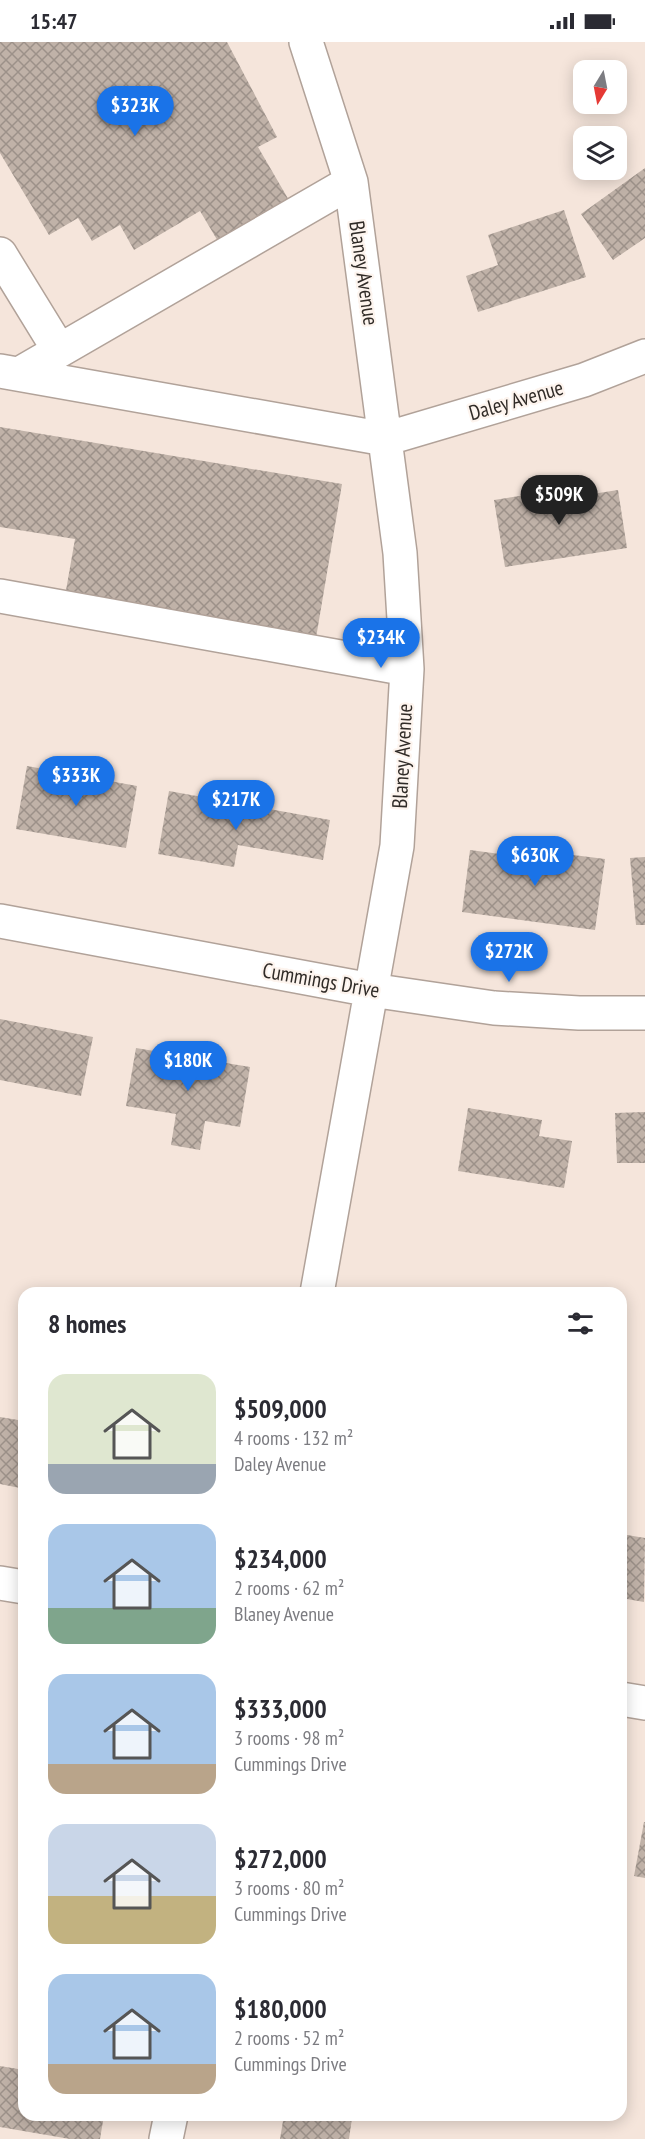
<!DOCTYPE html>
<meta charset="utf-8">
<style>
:root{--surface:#fff;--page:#f7f7f7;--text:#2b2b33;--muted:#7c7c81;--accent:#1a73e8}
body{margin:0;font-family:"PT Sans Narrow",sans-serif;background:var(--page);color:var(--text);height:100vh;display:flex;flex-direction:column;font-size:22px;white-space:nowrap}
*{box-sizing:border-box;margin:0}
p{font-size:20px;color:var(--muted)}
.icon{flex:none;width:33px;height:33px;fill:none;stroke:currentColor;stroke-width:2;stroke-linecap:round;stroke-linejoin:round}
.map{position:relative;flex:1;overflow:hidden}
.drawer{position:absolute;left:18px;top:1245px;width:609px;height:834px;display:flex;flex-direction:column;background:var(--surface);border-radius:18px;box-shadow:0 3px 15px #0003}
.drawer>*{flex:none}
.needle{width:39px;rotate:190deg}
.controls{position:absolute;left:573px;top:18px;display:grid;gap:12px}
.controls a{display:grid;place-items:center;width:54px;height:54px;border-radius:12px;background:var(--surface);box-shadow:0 3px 15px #0003;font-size:30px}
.price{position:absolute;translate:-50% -51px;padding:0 14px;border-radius:21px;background:var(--accent);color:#fff;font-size:20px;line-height:39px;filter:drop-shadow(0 2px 3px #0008)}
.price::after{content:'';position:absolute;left:50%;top:36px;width:18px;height:14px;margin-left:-9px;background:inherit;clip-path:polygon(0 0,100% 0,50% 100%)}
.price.active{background:#222;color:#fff}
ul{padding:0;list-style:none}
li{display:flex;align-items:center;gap:18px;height:150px;padding:0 30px}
li span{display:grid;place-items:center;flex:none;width:168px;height:120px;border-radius:18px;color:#555}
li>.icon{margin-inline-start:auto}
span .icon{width:72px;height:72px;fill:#fffc;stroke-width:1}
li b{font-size:26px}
h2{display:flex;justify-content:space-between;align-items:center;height:72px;padding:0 30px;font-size:26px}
.status{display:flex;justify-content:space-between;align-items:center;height:42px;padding:0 30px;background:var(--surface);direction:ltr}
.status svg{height:16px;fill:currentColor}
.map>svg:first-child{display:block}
</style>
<div class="status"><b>15:47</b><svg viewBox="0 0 49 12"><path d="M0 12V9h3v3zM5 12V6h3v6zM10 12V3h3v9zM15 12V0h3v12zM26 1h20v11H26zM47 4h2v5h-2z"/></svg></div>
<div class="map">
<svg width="645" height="2097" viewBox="0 0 645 2097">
<defs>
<pattern id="building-cross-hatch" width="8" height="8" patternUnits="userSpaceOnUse" patternTransform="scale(1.5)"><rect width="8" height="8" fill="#c0b2a8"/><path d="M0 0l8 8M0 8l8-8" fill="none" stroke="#9c9189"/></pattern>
</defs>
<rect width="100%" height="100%" fill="#f5e5db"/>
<path fill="url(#building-cross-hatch)" d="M0,0H227L277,95L258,105L290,160L219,201L200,169L134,208L120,183L92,199L78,176L49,193L0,111Z
M645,126V196L613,218L581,172Z
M564,168L586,235L478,270L466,234L498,223L488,193Z
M0,385L342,442L316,596L65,554L75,497L0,485Z
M558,448L560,457L618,448L627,506L505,525L494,458Z
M27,724L137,744L126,806L16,787Z
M169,749L330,778L323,818L238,803L234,825L158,812Z
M502,804L605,817L595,888L462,870L470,808L500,812Z
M645,815V883H636L630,816Z
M0,977L93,995L81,1054L0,1038Z
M136,1006L250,1025L240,1085L205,1079L200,1108L171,1103L176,1072L126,1064Z
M468,1066L542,1078L539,1094L572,1099L564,1146L458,1129Z
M645,1070V1121H617L615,1071Z
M0,1375L24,1379V1424L20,1446L0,1442Z
M621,1492L645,1496L644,1560L621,1556Z
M644,1780H645V1836L634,1834Z
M0,2024L24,2028V2073H104L100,2097H70L0,2085Z
M284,2073H334L352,2076L349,2097H280Z"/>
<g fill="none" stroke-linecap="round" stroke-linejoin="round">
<defs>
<path id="minor" d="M306,0L351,140L400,511L407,627L397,804L317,1251
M0,212L59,308
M0,329L385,397L584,338L645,314
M19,332L351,140
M0,554L407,627
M0,879L371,948L494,966L579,971H645
M0,1541L24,1545
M621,1657L645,1661
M166,2097L171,2073"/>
</defs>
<use href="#minor" stroke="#b1a299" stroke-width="36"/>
<use href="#minor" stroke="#fff" stroke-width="33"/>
</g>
<g text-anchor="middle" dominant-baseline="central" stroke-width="4.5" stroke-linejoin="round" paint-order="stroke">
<g font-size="21" fill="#302b27" stroke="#fdf4ee">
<text transform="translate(364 231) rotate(82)">Blaney Avenue</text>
<text transform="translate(516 358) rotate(-16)">Daley Avenue</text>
<text transform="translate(402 714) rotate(-87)">Blaney Avenue</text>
<text transform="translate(321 938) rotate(10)">Cummings Drive</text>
</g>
</g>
</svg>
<div class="controls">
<a><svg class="needle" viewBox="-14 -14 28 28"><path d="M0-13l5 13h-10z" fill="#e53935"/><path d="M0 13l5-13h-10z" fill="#7c7c81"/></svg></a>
<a><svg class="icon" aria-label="layers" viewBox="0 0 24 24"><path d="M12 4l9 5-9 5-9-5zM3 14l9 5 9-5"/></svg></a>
</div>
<b class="price" style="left:135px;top:95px">$323K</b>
<b class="price active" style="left:559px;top:484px">$509K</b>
<b class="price" style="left:381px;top:627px">$234K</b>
<b class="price" style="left:76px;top:765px">$333K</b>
<b class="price" style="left:236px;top:789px">$217K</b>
<b class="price" style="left:535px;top:845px">$630K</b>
<b class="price" style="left:509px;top:941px">$272K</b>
<b class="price" style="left:188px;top:1050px">$180K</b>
<section class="drawer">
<h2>8 homes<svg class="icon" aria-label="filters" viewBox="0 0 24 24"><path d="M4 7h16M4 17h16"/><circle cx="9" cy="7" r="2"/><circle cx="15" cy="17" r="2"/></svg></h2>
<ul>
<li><span style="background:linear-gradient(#dfe7d0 75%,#9aa5b1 0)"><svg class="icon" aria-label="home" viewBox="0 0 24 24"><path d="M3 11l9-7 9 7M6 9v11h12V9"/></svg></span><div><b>$509,000</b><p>4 rooms · 132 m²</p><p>Daley Avenue</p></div></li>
<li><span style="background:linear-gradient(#a9c7e8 70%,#7fa58c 0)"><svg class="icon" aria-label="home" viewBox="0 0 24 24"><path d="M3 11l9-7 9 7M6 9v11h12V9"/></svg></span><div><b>$234,000</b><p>2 rooms · 62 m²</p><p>Blaney Avenue</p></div></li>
<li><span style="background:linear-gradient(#a9c7e8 75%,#b9a48a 0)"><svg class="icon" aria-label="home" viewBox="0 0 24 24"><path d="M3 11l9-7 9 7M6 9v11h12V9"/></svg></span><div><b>$333,000</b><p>3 rooms · 98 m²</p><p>Cummings Drive</p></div></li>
<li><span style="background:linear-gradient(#c9d6e8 60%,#c2b280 0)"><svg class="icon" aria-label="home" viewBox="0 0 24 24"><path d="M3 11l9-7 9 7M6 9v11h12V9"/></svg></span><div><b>$272,000</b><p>3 rooms · 80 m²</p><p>Cummings Drive</p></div></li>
<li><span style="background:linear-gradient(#a9c7e8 75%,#b9a48a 0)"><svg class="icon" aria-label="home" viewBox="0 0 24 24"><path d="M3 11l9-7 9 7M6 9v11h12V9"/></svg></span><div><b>$180,000</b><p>2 rooms · 52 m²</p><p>Cummings Drive</p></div></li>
</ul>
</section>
</div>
